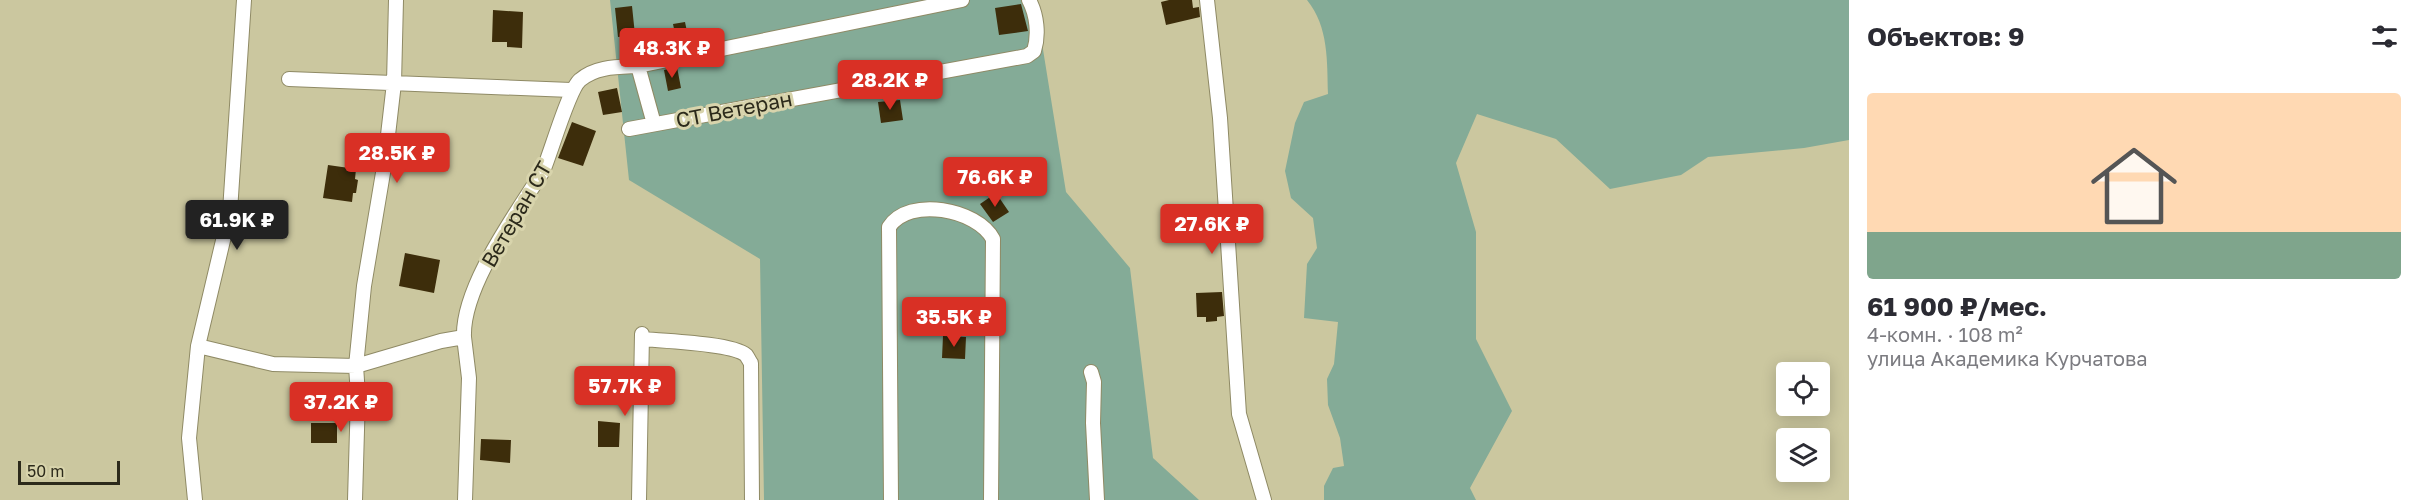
<!DOCTYPE html>
<html lang="ru">
<meta charset="utf-8">
<style>
:root{--surface:#fff;--page:#f7f7f7;--text:#2b2b33;--muted:#7c7c81;--line:#e1e1e2;--accent:#d93025}
body{margin:0;font-family:"Golos Text",sans-serif;background:var(--page);color:var(--text);height:100vh;display:flex;flex-direction:column;font-size:22px;white-space:nowrap}
*{box-sizing:border-box;margin:0}
p{font-size:20px;color:var(--muted)}
.icon{flex:none;width:33px;height:33px;fill:none;stroke:currentColor;stroke-width:2;stroke-linecap:round;stroke-linejoin:round}
.map{position:relative;flex:1;overflow:hidden}
.sheet{display:flex;flex-direction:column;background:var(--surface);width:570px}
.sheet>*{flex:none}
.tools{position:absolute;left:1776px;top:362px;display:grid;gap:12px}
.tools a{display:grid;place-items:center;width:54px;height:54px;border-radius:6px;background:var(--surface);box-shadow:0 3px 15px #0003;font-size:30px}
.scale{position:absolute;left:18px;bottom:15px;width:102px;box-sizing:border-box;padding-left:6px;border:3px solid #2c2a1b;border-top:0;font-size:16px;line-height:21px;white-space:nowrap;color:#2c2a1b;-webkit-text-stroke:4px #d8d4ac;paint-order:stroke}
.price{position:absolute;translate:-50% -51px;padding:0 14px;border-radius:6px;background:var(--accent);color:#fff;font-size:20px;line-height:39px;filter:drop-shadow(0 2px 3px #0008)}
.price::after{content:'';position:absolute;left:50%;top:36px;width:18px;height:14px;margin-left:-9px;background:inherit;clip-path:polygon(0 0,100% 0,50% 100%)}
.price.active{background:#222;color:#fff}
ul{padding:0;list-style:none}
li{display:grid;align-content:center;gap:12px;height:318px;padding:0 18px}
li+li{border-top:2px solid var(--line)}
li span{display:grid;place-items:center;height:186px;border-radius:6px;color:#555}
li>.icon{margin-inline-start:auto}
span .icon{width:108px;height:108px;fill:#fffc;stroke-width:1}
li b{font-size:26px}
h2{display:flex;justify-content:space-between;align-items:center;height:72px;padding:0 18px;font-size:26px}
main{display:flex;flex:1;min-height:0}
.map>svg:first-child{display:block}
</style>
<main>
<div class="map">
<svg width="1849" height="500" viewBox="0 0 1849 500">
<rect width="100%" height="100%" fill="#cbc79f"/>
<path fill="#84ab97" d="M610,0H1035L1066,192L1130,268L1153,458L1199,500H764L760,259L629,180Z
M1307,0H1849V140L1804,148L1708,157L1681,175L1610,189L1556,139L1477,114L1456,163L1476,232V339L1512,411L1470,488L1476,500H1324V486L1333,468L1344,466L1340,438L1328,405L1327,379L1334,364L1338,322L1304,318L1307,264L1317,248L1313,218L1291,198L1285,171L1295,123L1304,102L1328,94C1327,62 1329,27 1307,0Z"/>
<path fill="#3d2d0b" d="M1169,0H1192L1193,8L1199,7L1200,17L1166,25L1161,2Z
M1021,4L1028,31L999,35L995,8Z
M632,6L635,35L618,37L615,8Z
M493,10L523,12L522,48L507,47V42H492Z
M685,22L690,46L678,48L673,24Z
M677,67L681,88L668,91L664,70Z
M617,88L622,112L603,115L598,92Z
M900,100L903,120L881,123L878,102Z
M572,122L596,131L583,166L558,158Z
M328,165L356,169L355,179L358,180L356,193H353L352,202L323,198Z
M996,193L1009,212L993,222L980,204Z
M405,253L440,260L434,293L399,286Z
M1222,292L1224,316L1217,317V321L1206,322V317H1197L1196,293Z
M943,336L966,337L965,359L942,358Z
M598,421L620,423L619,447H598Z
M311,423H337V443H311Z
M481,439L511,440L510,463L480,460Z"/>
<g fill="none" stroke-linecap="round" stroke-linejoin="round">
<defs>
<path id="minor" d="M1207,0L1220,118L1239,414L1264,500
M638,66L654,124
M289,79L571,90
M629,129L1027,56L1034,51C1039,35 1037,15 1029,0
M464,337C462,287 516,214 543,171C551,152 569,89 580,80C596,66 619,67 638,66L962,0
M642,339C663,341 732,343 746,355C747,356 750,362 751,363L752,500
M198,346L273,364L356,366L441,341L464,337L469,378L465,500
M1091,372L1094,382L1093,423L1097,500
M195,500L189,438L198,346L230,211L244,0
M355,500L358,395L356,366L364,286L385,161L394,83L396,0
M639,500L642,334
M891,500L889,227C909,196 977,209 993,239L991,500"/>
</defs>
<use href="#minor" stroke="#8f8a65" stroke-width="16"/>
<use href="#minor" stroke="#fff" stroke-width="14"/>
</g>
<g text-anchor="middle" dominant-baseline="central" stroke-width="6" stroke-linejoin="round" paint-order="stroke">
<g font-size="21" fill="#2c2a1b" stroke="#d8d4ac">
<text transform="translate(734 109) rotate(-11)">СТ Ветеран</text>
<text transform="translate(516 214) rotate(-60)">Ветеран СТ</text>
</g>
</g>
</svg>
<div class="tools">
<a><svg class="icon" aria-label="locate" viewBox="0 0 24 24"><circle cx="12" cy="12" r="6"/><path d="M12 2v4M12 18v4M2 12h4M18 12h4"/></svg></a>
<a><svg class="icon" aria-label="layers" viewBox="0 0 24 24"><path d="M12 4l9 5-9 5-9-5zM3 14l9 5 9-5"/></svg></a>
</div>
<div class="scale">50 m</div>
<b class="price" style="left:672px;top:79px">48.3K ₽</b>
<b class="price" style="left:890px;top:111px">28.2K ₽</b>
<b class="price" style="left:397px;top:184px">28.5K ₽</b>
<b class="price" style="left:995px;top:208px">76.6K ₽</b>
<b class="price active" style="left:237px;top:251px">61.9K ₽</b>
<b class="price" style="left:1212px;top:255px">27.6K ₽</b>
<b class="price" style="left:954px;top:348px">35.5K ₽</b>
<b class="price" style="left:625px;top:417px">57.7K ₽</b>
<b class="price" style="left:341px;top:433px">37.2K ₽</b>
</div>
<section class="sheet">
<h2>Объектов: 9<svg class="icon" aria-label="filters" viewBox="0 0 24 24"><path d="M4 7h16M4 17h16"/><circle cx="9" cy="7" r="2"/><circle cx="15" cy="17" r="2"/></svg></h2>
<ul>
<li><span style="background:linear-gradient(#ffd9b3 75%,#7fa58c 0)"><svg class="icon" aria-label="home" viewBox="0 0 24 24"><path d="M3 11l9-7 9 7M6 9v11h12V9"/></svg></span><div><b>61 900 ₽/мес.</b><p>4-комн. · 108 m²</p><p>улица Академика Курчатова</p></div></li>
</ul>
</section>
</main>
